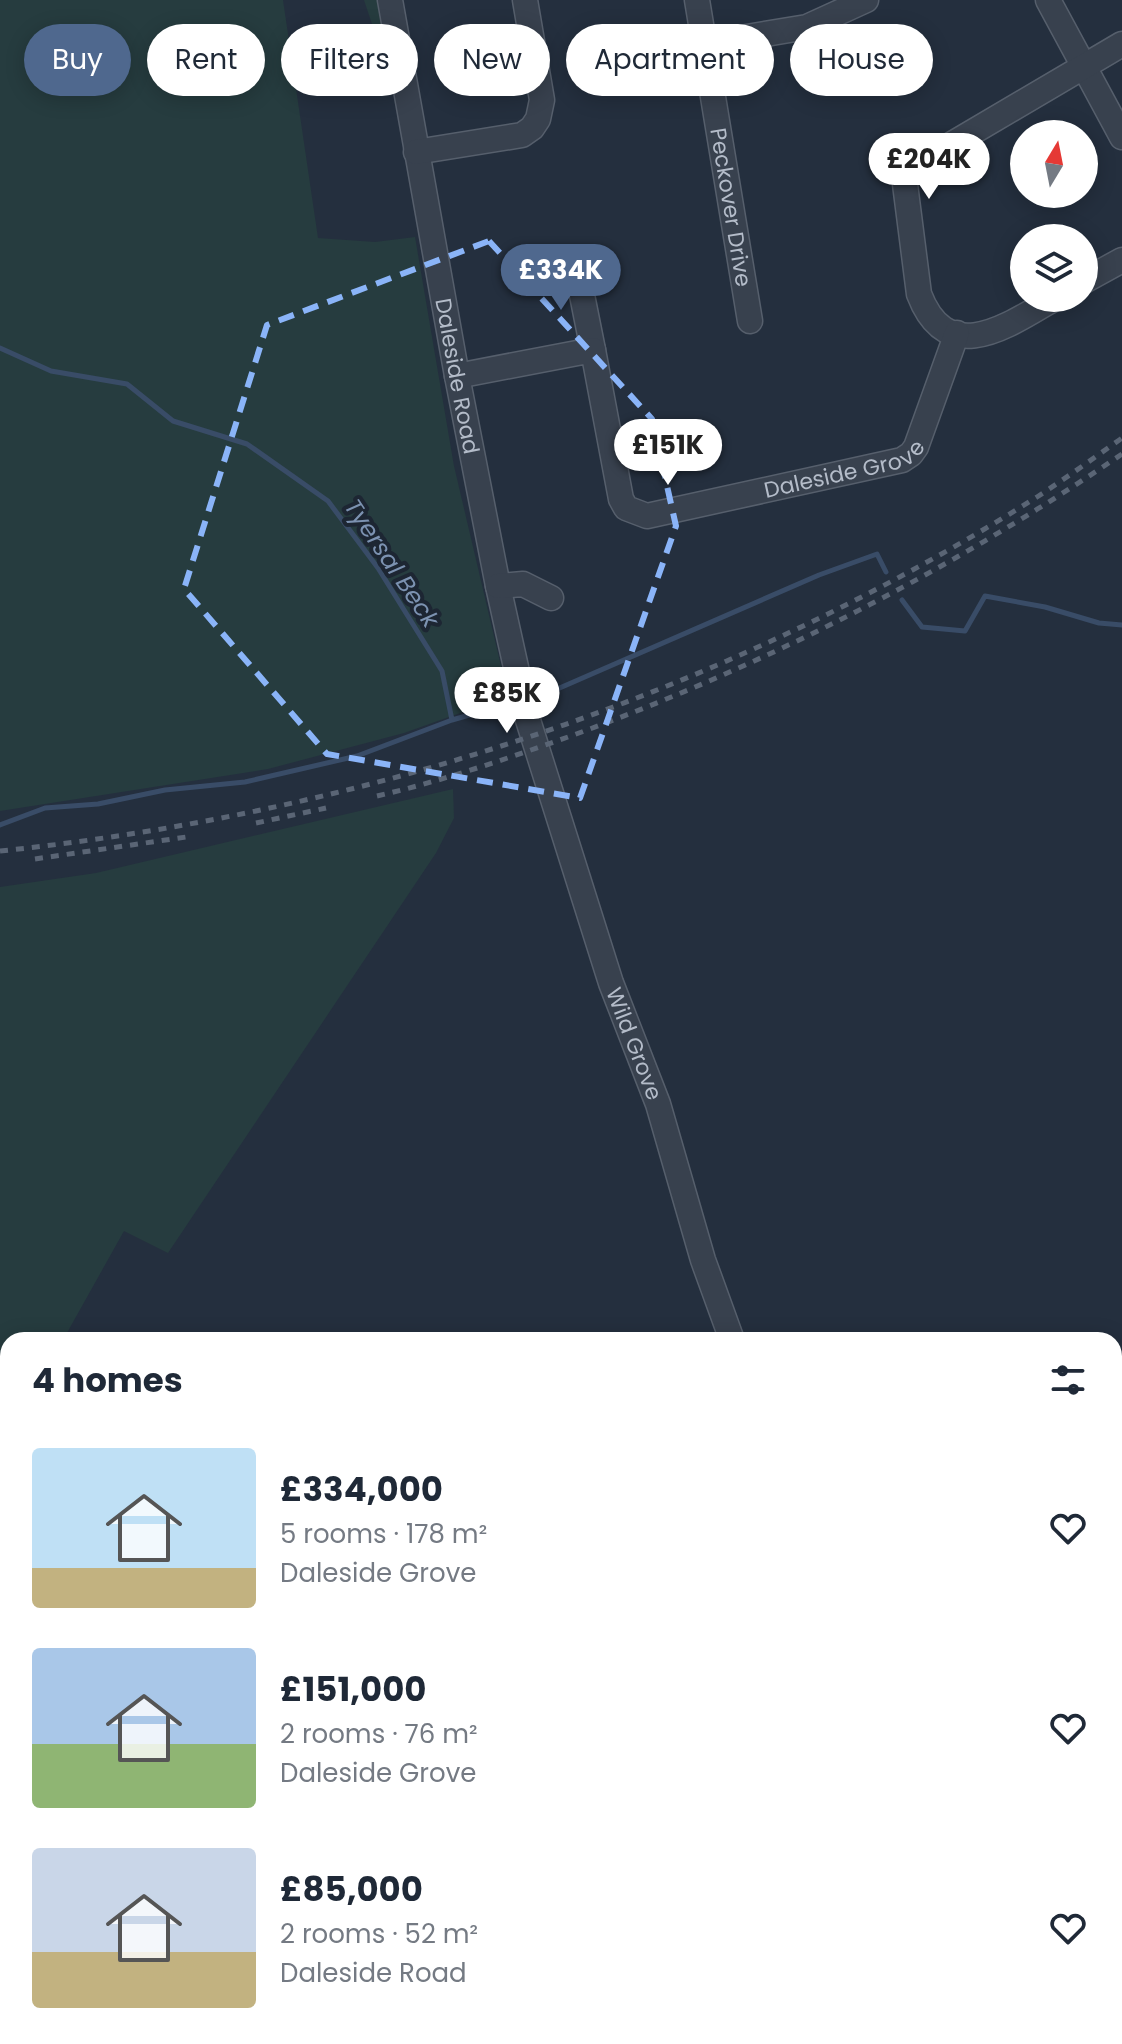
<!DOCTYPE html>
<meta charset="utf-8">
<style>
:root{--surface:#fff;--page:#f2f2f3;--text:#1f2937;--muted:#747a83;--accent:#4f688e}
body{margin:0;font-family:Poppins,sans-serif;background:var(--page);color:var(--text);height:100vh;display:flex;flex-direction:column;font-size:30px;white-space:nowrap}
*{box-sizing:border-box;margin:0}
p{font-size:26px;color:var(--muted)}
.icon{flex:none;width:44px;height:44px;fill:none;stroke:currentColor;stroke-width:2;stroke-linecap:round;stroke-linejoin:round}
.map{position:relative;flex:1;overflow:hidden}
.side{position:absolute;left:0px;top:1332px;width:1122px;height:712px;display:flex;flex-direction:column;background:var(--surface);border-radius:24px 24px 0 0;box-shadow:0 4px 20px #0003}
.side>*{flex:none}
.banner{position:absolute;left:24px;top:24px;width:1074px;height:72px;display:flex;gap:16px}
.needle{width:52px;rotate:10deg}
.fabs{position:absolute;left:1010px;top:120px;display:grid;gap:16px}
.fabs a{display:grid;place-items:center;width:88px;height:88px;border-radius:50%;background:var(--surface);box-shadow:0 4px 20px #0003;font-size:40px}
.price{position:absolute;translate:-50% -68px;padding:0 18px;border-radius:28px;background:#fff;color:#222;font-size:26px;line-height:52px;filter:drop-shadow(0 2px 4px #0008)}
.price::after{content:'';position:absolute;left:50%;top:48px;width:24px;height:18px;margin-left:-12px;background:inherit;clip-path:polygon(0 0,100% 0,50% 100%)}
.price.selected{background:var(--accent);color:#fff}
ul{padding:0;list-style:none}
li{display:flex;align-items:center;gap:24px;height:200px;padding:0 32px}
li span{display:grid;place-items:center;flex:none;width:224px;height:160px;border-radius:8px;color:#555}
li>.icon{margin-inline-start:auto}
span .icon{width:96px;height:96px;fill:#fffc;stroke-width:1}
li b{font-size:34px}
h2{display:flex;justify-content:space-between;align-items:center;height:96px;padding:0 32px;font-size:34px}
.tag{padding:0 28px;border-radius:36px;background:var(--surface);box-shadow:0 4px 20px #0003;font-size:28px;line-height:72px}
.tag.selected{background:var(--accent);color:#fff}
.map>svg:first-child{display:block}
</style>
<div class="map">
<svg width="1122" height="2044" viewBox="0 0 1122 2044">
<rect width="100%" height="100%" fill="#242f3e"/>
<path fill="#263c3f" d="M0,0H283L318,238L375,242L415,237L454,466L508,696L404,733L268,769L0,811Z
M364,0H382L391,73L377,39Z
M453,789L454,818L436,853L168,1253L124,1231L63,1340H8V1427L0,1428V887L96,873Z
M0,1549L8,1557V1640L0,1649Z
M0,2010L8,2012V2036H251L235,2044H0Z"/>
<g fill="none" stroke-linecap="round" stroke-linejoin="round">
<path stroke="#394c67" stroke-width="5" d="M0,348L51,371L127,384L173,421L247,444L328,501L378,568L442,671L452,720
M902,600L922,627L965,631L985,596L1045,607L1099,623L1122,625
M531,697L555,690L819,575L877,554L886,572
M0,825L45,808L98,804L165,790L245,782L357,756L452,720L518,701"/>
<defs>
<g id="minor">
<path id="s1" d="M390,0L457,376L498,586L527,717L611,983L658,1104L703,1260L732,1340"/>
<path id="s2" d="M697,0L750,321"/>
<path d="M1048,0L1122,137"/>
<path d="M705,44L807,27L866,0"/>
<path d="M416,152L522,135L532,128L538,119L542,100L525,0"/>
<path d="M576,265L593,350"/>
<path d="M1084,281L1122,260"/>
<path d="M1055,298C1010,324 948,370 919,294L905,184L908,174L915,166L1122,44"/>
<path id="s3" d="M457,376L593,350L621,499L626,508L647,516L902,460L911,454L916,447L957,333"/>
<path d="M498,586L523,584L551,598"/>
<path d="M0,1541L8,1548"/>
<path d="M0,1659L8,1652"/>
<path d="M0,1818L8,1814"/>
<path d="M0,1910L8,1907"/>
<path d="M994,2036L997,2044"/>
</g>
</defs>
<use href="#minor" stroke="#565f6c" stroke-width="27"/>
<use href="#minor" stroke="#38414e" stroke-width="24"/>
<path stroke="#5a6575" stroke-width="5" stroke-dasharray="8 8" stroke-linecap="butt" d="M377,796C442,781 506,759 568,737C764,666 950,571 1122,454
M256,823L326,808
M0,851C367,813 724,694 1037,497C1066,478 1094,458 1122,438
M35,859L193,836"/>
</g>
<path fill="none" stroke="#8ab4f8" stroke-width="6" stroke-dasharray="16 10" stroke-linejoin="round" d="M489,241L652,419L676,526L580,798L327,754L184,589L267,325Z"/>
<g text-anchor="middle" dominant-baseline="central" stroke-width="8" stroke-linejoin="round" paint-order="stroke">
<g font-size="22" fill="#b4bcc9" stroke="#1d2633">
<text stroke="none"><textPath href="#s2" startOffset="210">Peckover Drive</textPath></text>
<text stroke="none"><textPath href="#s1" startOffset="382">Daleside Road</textPath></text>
<text stroke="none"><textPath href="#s3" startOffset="526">Daleside Grove</textPath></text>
<text stroke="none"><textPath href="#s1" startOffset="1074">Wild Grove</textPath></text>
</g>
<g font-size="24" font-style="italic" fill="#7c92b1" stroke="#1d2633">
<text transform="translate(392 563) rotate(56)">Tyersal Beck</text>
</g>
</g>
</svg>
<div class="fabs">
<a><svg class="needle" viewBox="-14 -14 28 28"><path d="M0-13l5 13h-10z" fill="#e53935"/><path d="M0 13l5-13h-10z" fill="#747a83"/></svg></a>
<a><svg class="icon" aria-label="layers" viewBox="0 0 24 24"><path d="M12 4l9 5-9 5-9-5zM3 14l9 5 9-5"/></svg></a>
</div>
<b class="price" style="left:929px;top:201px">£204K</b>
<b class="price selected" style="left:561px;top:312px">£334K</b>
<b class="price" style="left:668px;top:487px">£151K</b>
<b class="price" style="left:507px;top:735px">£85K</b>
<div class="banner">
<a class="tag selected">Buy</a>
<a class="tag">Rent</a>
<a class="tag">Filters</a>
<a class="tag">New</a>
<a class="tag">Apartment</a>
<a class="tag">House</a>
</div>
<section class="side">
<h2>4 homes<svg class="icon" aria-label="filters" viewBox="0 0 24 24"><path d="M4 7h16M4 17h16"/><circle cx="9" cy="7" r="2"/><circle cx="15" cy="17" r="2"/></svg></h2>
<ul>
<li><span style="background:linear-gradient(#bfe0f5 75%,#c2b280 0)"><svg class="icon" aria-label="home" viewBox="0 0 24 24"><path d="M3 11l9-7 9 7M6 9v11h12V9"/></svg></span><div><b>£334,000</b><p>5 rooms · 178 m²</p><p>Daleside Grove</p></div><svg class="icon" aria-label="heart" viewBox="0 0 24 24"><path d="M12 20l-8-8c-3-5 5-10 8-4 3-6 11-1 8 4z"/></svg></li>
<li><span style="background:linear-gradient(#a9c7e8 60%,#8fb573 0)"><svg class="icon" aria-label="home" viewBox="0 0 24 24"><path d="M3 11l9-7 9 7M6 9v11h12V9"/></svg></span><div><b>£151,000</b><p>2 rooms · 76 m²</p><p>Daleside Grove</p></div><svg class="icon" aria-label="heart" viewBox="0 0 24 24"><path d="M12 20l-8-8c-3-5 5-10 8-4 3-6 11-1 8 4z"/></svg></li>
<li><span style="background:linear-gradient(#c9d6e8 65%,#c2b280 0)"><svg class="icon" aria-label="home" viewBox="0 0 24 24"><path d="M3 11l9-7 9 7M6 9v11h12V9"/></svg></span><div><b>£85,000</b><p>2 rooms · 52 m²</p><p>Daleside Road</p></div><svg class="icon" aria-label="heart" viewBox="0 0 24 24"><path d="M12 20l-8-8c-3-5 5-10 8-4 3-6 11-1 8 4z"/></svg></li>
</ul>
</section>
</div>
